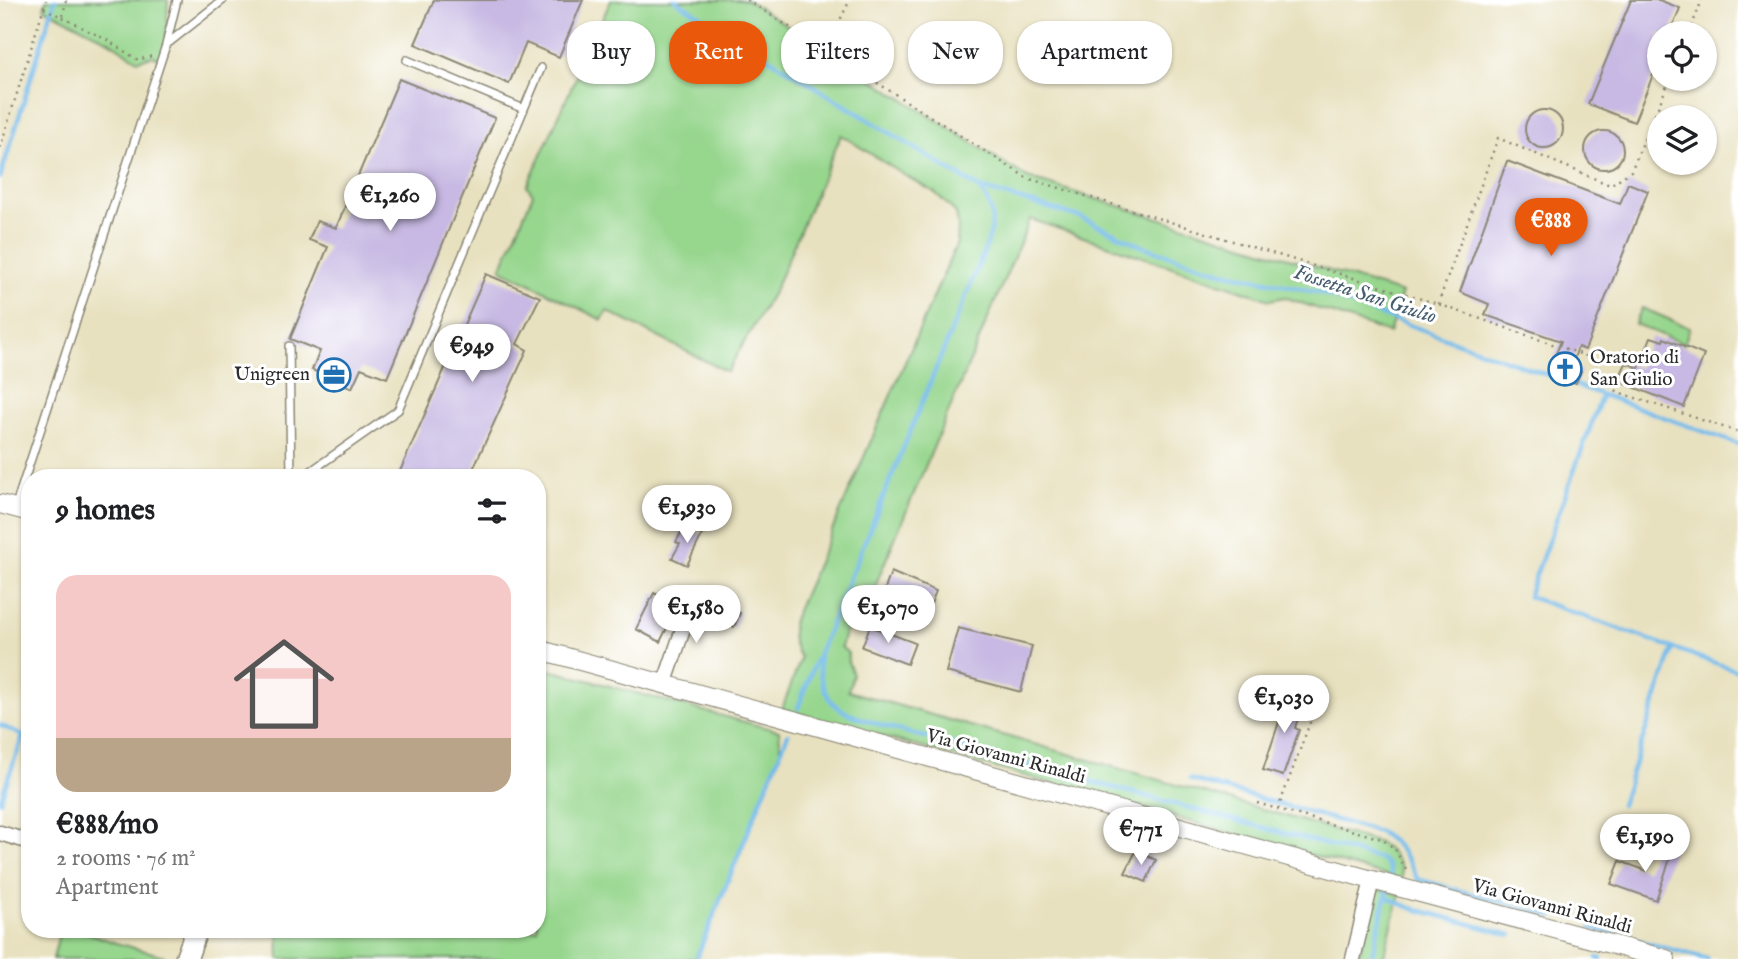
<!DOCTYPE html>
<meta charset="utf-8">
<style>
:root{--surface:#fff;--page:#f2f2f2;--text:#202124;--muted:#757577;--accent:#ea580c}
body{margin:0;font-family:"IM FELL English",serif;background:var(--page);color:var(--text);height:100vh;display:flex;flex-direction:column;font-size:26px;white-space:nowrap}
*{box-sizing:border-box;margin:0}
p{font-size:23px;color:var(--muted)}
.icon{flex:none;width:38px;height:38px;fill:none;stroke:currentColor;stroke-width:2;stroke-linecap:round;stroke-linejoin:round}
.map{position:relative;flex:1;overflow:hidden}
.side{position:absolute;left:21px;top:469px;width:525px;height:469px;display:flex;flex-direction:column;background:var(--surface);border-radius:28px;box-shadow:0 2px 5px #0004}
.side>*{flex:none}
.hud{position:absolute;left:567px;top:21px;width:665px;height:63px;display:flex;gap:14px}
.tools{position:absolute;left:1647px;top:21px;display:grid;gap:14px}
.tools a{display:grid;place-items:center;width:70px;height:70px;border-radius:50%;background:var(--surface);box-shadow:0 2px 5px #0004;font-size:35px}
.price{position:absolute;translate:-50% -60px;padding:0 16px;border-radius:24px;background:#fff;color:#222;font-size:23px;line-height:46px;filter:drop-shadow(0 2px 4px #0008)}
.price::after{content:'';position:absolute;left:50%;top:42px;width:21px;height:16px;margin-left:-10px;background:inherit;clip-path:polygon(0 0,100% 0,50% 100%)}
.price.current{background:var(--accent);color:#fff}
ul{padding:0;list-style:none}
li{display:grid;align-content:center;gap:14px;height:371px;padding:0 35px}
li span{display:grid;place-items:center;height:217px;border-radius:21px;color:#555}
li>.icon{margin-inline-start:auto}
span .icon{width:126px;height:126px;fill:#fffc;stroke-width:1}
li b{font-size:30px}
h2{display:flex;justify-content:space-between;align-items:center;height:84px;padding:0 35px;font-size:30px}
.chip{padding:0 24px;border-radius:28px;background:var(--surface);box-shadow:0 2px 5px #0004;font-size:24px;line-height:63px}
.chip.current{background:var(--accent);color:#fff}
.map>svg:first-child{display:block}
</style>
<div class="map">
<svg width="1738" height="959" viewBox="0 0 1738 959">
<rect width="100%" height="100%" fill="#fff"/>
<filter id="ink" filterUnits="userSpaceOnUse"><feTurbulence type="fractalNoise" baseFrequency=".0143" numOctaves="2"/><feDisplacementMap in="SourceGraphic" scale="14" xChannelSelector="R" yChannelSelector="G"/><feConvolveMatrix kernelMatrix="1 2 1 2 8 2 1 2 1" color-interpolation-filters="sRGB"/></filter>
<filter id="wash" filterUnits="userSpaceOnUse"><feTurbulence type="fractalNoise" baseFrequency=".00686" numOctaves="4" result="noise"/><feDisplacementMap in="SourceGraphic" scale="28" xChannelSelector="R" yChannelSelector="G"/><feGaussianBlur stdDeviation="1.57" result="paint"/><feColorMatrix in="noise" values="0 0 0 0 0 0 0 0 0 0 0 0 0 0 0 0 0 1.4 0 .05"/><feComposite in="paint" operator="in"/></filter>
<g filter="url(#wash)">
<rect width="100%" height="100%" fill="#e8e1bf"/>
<path fill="#96d68d" stroke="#60805c" stroke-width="2" d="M46,0H168L166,45L161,59L153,56L138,60L107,40L44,8Z
M611,0H747L1028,178L1402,293L1389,333L1284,297L1270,300L1030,219L882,569L865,613L851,622L845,633L841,647L848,653V662L853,674L848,691L1380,843C1392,852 1404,865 1402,880L782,709L801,658C792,645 791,637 793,620L957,243L958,227L956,213L946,203L934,192L904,175L841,135L775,289L727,372L607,311L602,320L501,269L533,194L527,186Z
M1642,308L1690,328L1684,344L1635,324Z
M542,668L779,731L781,754L696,959H279L278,929H537V680Z
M1376,889L1400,894L1383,959H1358Z
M60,929H77L116,943L164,956L163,959H53Z"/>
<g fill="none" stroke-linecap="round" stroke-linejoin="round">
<path stroke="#74bbeb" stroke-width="4.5" d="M675,0L979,188C993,207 995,219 988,242L819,653C818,671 822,697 839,708C851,717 867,720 880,725L1380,859C1389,864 1392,870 1390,880
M0,178L55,0
M980,188L1080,217L1144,247L1218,271L1321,293L1738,444
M1602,395L1530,591L1529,597L1738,671
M798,708L816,659
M0,725L23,736L0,801
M1190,779L1379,832C1398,844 1409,857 1417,879L1553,916
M1621,805L1673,648
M1386,897L1411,908L1511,935
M1591,928L1707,959
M1597,958L1601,959
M696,959L788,734
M1371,959L1388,888"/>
</g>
<g id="blocks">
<path fill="#c7b9e3" d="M434,0H583L559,57L526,43L509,84L415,44Z
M1631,0H1659L1680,8L1670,33H1659V60L1634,122L1588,104Z
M399,79L495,118L387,378L361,368L352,388L312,370L320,351L290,339L328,247L309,240L317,221L336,228Z
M1525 129a19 19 0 1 1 38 0a19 19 0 1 1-38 0Z
M1585 150a19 19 0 1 1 38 0a19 19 0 1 1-38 0Z
M1507,161L1620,204L1628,183L1648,191L1585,350L1578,347L1571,367L1581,371L1576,383L1551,375L1555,365L1552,364L1561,341L1485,315L1489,304L1460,292Z
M486,274L540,297L517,344L527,350L469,478H397Z
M1651,337L1663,341L1664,338L1704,355L1684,407L1618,381L1626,363L1639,368Z
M684,527L702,535L687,565L672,558L680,544L676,542Z
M891,572L936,591L923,624L879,606Z
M654,593L678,606L660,642L636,629Z
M724,606L740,613L734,627L718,620Z
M870,626L915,643L907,664L862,647Z
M958,628L1032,646L1021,692L946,672Z
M1281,694L1303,702L1295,728L1299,730L1283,776L1263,770L1280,719L1273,717Z
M1657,842L1674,847L1656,900L1611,884L1620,861L1647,871Z
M1136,851L1156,860L1146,882L1125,873Z"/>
</g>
</g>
<g filter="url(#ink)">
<use href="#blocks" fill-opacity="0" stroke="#8a8675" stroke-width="2"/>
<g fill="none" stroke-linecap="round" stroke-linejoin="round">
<defs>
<path id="service" d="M167,44L223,0
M407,60L524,109
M289,346L291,478
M301,478L398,410L541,68
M15,508L166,45L177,0"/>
<path id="minor" d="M664,685L695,594
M0,833L30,842
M1353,959L1372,880"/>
<path id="tertiary" d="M0,504L30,512
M537,649L1372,880L1666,959"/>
<path id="secondary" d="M186,959L197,929"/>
</defs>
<use href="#service" stroke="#8a8675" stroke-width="10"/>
<use href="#minor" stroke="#8a8675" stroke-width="17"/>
<use href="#tertiary" stroke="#8a8675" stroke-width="20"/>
<use href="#secondary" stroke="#8a8675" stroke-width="24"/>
<path stroke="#8a8675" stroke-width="2.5" stroke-dasharray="2 5" stroke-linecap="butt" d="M747,0L1027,178L1438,304L1595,359L1605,380L1618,392L1738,432
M44,8L107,40L138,60L152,56
M63,16L66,0
M1689,33L1702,0
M825,50L850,0
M0,148L46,0
M1438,304L1498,138L1610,185L1631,171L1670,79
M1257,803L1382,839L1395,849L1407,872
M1278,809L1315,709"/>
<use href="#service" stroke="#fff" stroke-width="7"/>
<use href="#minor" stroke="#fff" stroke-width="14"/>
<use href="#tertiary" stroke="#fff" stroke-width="18"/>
<use href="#secondary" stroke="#fff" stroke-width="21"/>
</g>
</g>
<defs>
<symbol id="church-ring" viewBox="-11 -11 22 22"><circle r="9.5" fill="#fff" stroke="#1f6fb2" stroke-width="1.5"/><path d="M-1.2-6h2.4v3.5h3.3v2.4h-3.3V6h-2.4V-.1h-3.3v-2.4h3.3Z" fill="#1f6fb2"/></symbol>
<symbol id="office-ring" viewBox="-11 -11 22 22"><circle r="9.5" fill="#fff" stroke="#1f6fb2" stroke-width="1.5"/><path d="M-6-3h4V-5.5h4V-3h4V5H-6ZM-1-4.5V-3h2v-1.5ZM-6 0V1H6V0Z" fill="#1f6fb2"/></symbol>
</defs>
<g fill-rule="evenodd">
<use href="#church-ring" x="1546" y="350" width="38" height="38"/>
<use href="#office-ring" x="315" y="356" width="38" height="38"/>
</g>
<g text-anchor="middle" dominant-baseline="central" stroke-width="6" stroke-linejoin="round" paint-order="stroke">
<g font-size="19" fill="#2b2b2b" stroke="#fff" text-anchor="start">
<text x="1590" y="358">Oratorio di<tspan x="1590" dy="22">San Giulio</tspan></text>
<text x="310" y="375" text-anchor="end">Unigreen</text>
</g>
<g font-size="19" fill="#2b2b2b" stroke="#fff">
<text transform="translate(1006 757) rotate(15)">Via Giovanni Rinaldi</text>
<text transform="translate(1552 907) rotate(15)">Via Giovanni Rinaldi</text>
</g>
<g font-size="21" font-style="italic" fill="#455d6e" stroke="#fff">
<text transform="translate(1365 295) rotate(18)">Fossetta San Giulio</text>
</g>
</g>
</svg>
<div class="tools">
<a><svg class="icon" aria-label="locate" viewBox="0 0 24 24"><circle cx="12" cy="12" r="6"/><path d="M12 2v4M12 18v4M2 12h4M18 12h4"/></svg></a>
<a><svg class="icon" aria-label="layers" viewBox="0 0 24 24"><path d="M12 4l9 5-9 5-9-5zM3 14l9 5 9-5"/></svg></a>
</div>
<b class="price" style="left:390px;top:233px">€1,260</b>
<b class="price current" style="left:1551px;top:258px">€888</b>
<b class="price" style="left:472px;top:384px">€949</b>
<b class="price" style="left:687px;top:545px">€1,930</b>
<b class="price" style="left:696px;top:645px">€1,580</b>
<b class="price" style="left:888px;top:645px">€1,070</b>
<b class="price" style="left:1284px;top:735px">€1,030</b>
<b class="price" style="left:1141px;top:867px">€771</b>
<b class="price" style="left:1645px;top:874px">€1,190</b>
<div class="hud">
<a class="chip">Buy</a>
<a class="chip current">Rent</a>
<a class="chip">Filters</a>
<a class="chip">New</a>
<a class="chip">Apartment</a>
</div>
<section class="side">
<h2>9 homes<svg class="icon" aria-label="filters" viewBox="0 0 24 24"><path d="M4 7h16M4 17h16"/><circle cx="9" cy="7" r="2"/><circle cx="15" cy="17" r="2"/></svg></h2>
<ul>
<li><span style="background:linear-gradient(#f6c9c9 75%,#b9a48a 0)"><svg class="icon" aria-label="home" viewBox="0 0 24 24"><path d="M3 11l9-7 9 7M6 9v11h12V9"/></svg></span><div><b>€888/mo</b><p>2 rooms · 76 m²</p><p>Apartment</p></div></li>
</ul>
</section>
</div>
